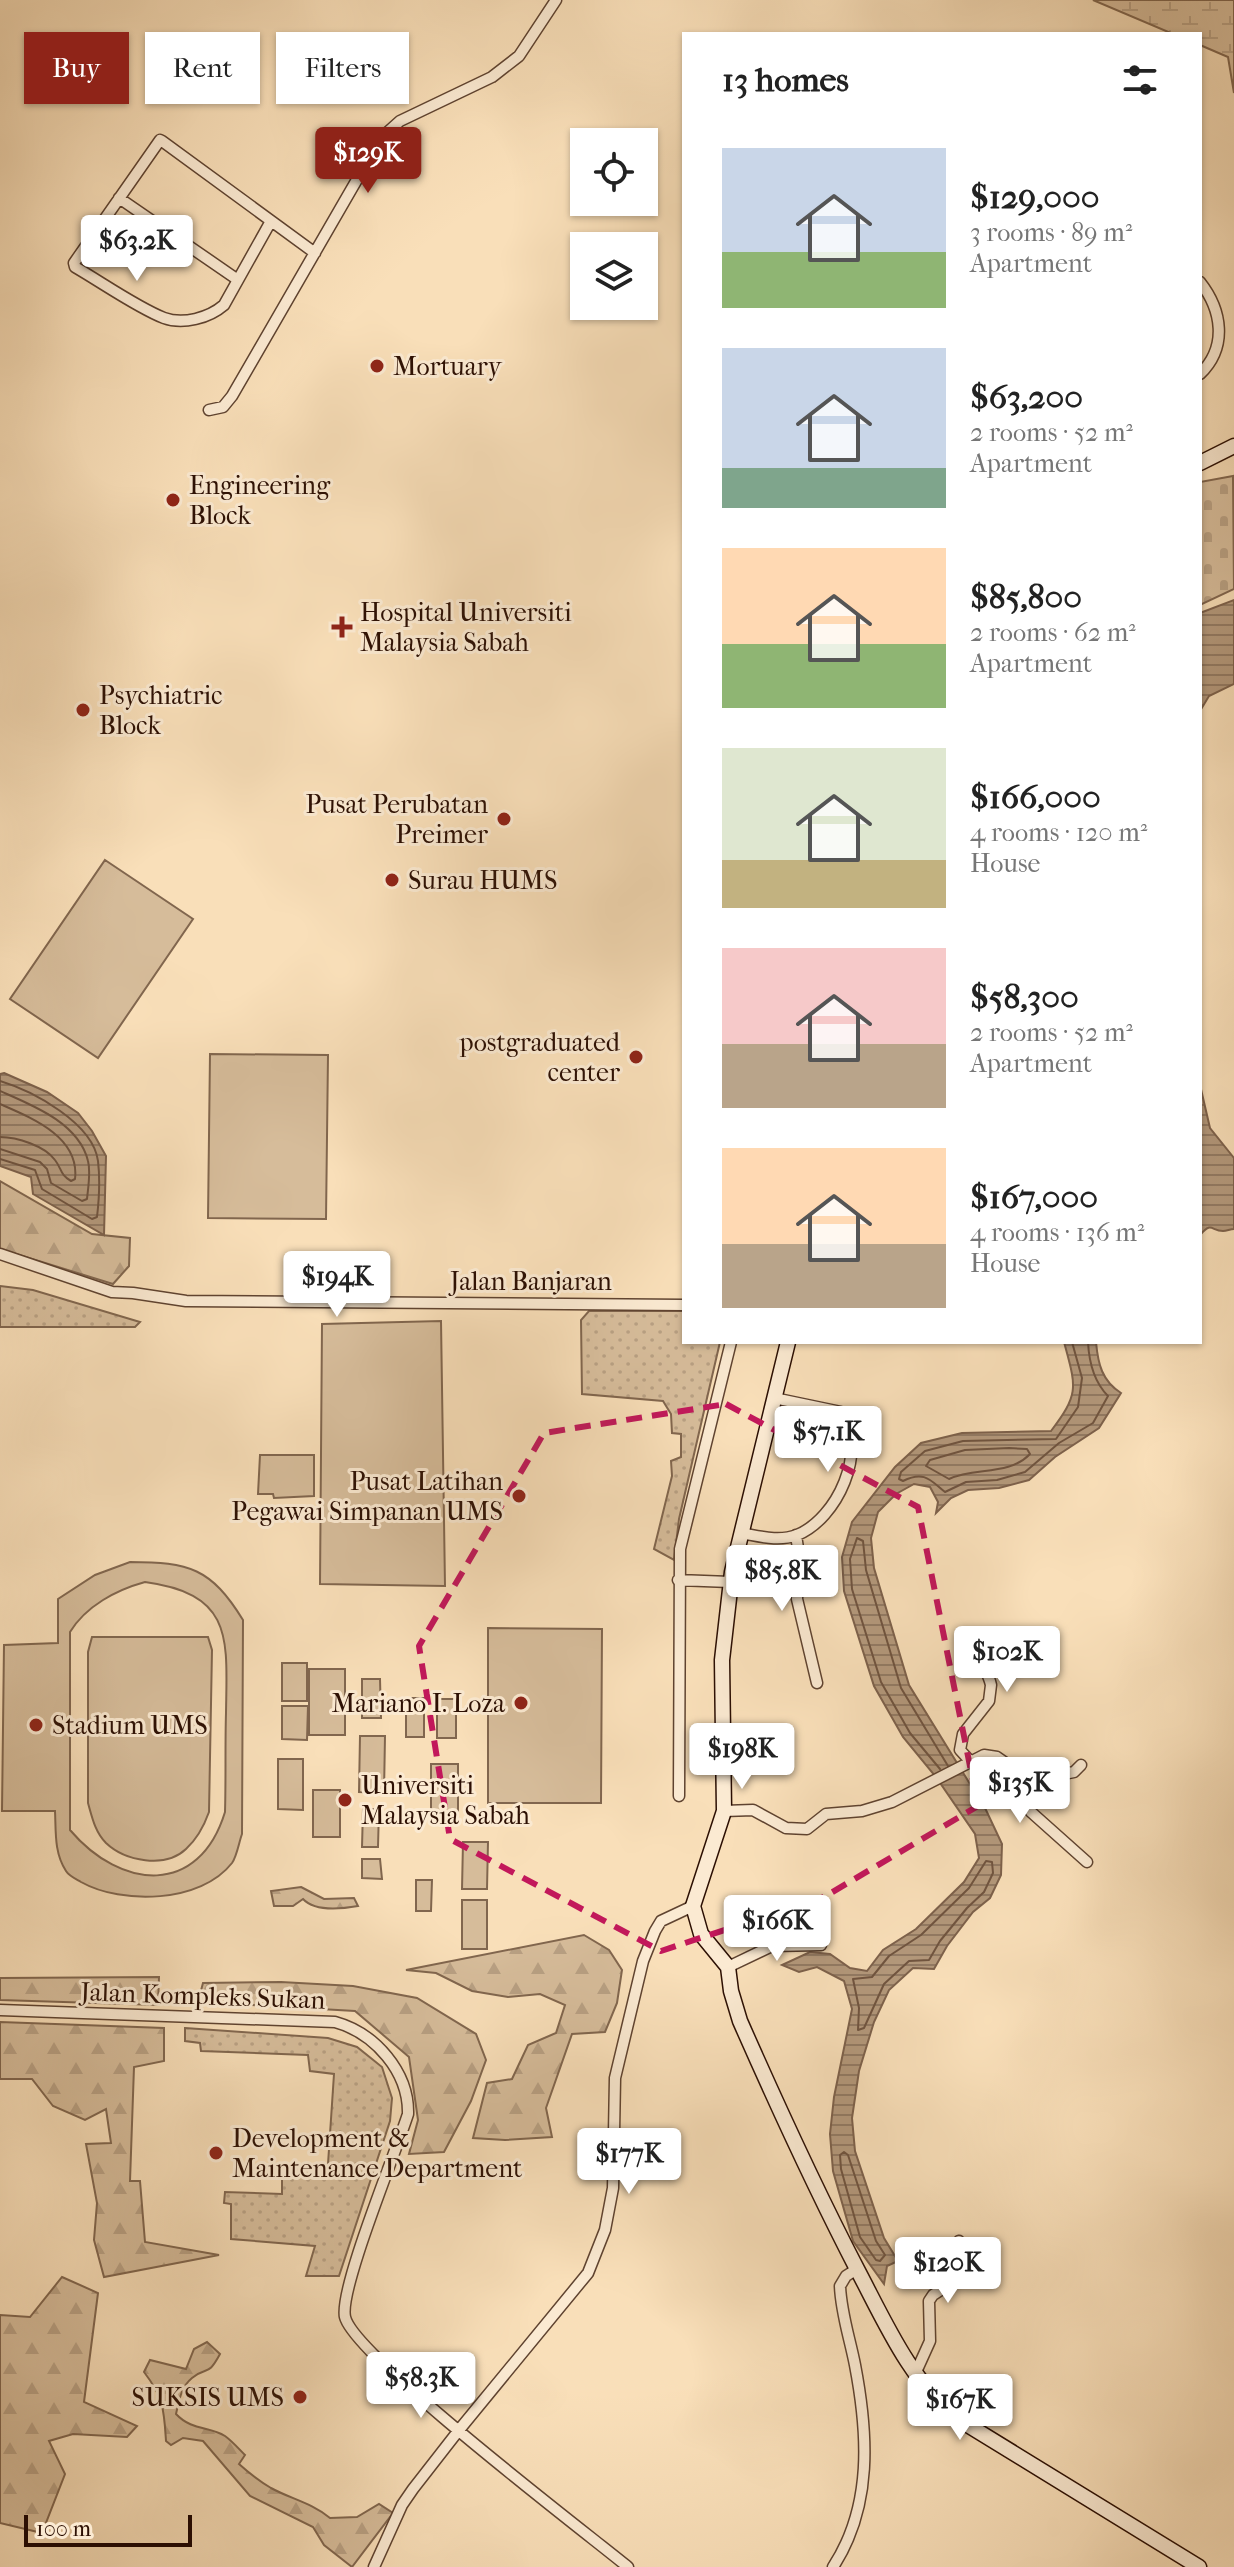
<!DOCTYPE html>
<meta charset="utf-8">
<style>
:root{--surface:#fff;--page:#f6f6f6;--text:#222;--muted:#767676;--accent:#8f2418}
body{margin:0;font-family:"IM FELL French Canon",serif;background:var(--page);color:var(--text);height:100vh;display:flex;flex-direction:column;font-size:30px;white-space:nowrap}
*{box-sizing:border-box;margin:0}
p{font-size:26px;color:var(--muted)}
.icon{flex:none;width:44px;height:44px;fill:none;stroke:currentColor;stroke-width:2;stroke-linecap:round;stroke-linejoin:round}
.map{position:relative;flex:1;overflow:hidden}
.side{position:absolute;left:682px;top:32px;width:520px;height:1312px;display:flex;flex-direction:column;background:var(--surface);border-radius:0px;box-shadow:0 2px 6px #0004}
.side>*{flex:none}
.hud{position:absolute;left:24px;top:32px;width:538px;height:72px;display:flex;gap:16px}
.controls{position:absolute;left:570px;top:128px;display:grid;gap:16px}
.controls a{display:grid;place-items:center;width:88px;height:88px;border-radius:0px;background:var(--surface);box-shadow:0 2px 6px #0004;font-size:40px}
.scale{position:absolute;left:24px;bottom:20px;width:168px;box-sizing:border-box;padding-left:8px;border:4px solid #2c0f03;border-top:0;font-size:22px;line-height:28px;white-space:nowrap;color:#2c0f03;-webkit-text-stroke:6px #fbead2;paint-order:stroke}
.price{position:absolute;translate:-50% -68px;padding:0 18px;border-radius:8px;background:#fff;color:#222;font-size:26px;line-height:52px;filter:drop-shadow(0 2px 4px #0008)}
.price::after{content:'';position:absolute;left:50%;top:48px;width:24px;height:18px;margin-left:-12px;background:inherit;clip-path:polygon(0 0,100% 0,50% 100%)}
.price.on{background:var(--accent);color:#fff}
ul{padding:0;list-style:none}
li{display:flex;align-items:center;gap:24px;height:200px;padding:0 40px}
li span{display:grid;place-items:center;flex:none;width:224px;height:160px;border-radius:0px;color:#555}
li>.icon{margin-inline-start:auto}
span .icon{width:96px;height:96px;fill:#fffc;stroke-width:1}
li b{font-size:34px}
h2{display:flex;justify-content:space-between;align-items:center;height:96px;padding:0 40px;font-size:34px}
.pill{padding:0 28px;border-radius:0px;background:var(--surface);box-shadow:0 2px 6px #0004;font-size:28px;line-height:72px}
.pill.on{background:var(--accent);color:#fff}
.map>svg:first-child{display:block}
</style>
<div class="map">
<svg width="1234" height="2567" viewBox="0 0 1234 2567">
<defs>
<pattern id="green-dots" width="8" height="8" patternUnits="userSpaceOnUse" patternTransform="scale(2)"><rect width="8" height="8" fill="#d6bc9a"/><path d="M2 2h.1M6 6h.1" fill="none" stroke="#b8a083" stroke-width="1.8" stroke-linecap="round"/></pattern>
<pattern id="forest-firs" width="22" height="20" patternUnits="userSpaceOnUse" patternTransform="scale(2)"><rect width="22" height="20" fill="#d6bc9a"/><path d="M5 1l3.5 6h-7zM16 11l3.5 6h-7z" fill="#b8a083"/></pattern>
<pattern id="wetland-marsh" width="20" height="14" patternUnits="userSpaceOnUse" patternTransform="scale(2)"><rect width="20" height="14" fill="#d6bc9a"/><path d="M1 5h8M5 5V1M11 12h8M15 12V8" fill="none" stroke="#b8a083"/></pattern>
<pattern id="cemetery-stones" width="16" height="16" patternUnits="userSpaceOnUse" patternTransform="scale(2)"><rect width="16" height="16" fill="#d6bc9a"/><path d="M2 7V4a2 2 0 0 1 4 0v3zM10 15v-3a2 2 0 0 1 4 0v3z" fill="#b8a083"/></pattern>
<pattern id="water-rules" width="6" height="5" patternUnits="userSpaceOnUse" patternTransform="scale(2)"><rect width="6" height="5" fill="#b3987b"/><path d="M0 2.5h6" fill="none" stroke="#927a63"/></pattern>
</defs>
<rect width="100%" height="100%" fill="#f9dfb9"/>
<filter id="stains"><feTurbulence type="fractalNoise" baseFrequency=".0025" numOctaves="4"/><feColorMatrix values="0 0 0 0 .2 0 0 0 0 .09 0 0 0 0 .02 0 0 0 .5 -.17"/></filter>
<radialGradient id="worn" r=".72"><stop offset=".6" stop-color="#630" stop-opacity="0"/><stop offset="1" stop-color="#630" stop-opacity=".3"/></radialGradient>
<path fill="url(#green-dots)" stroke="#81664e" stroke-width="2" d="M0,1286L33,1290L140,1322L135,1327H0Z
M589,1311H684V1342H720L679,1519L674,1560L654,1549L672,1476L671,1461L681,1457V1434L672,1433L671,1414L663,1401L582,1394L581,1320Z
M185,2028L328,2038L357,2047L382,2067L392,2098L390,2121L339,2276H306L315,2246L231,2239V2204L224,2203L225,2192L282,2194V2164H328L334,2074L310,2071L308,2055L201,2051L200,2043L185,2041Z"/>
<path fill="url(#forest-firs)" stroke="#81664e" stroke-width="2" d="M0,1181L92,1234L130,1238L129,1266L113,1284L0,1249Z
M301,1887L324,1899L354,1898L358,1906C341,1909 315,1912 303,1899L293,1906H274L271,1891Z
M584,1935L609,1950L622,1970L617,2003L605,2032L572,2034L546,2108L552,2137L505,2140L473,2138L487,2083L512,2079L528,2045L556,2033L565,2005L540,1994L508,1997L472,1991L436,1973L406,1970Z
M159,1977L158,2005L0,2000V1978Z
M281,1982L353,1986L417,1998L476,2034L486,2060L471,2101L444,2152L409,2154L418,2120L409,2057L355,2011L198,2002L203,1983Z
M0,2022L164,2028V2061L134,2067L130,2181H140L145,2242L219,2255L104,2277L94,2240L97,2203L86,2144L111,2143L106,2109L85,2120L53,2106L32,2079H0Z
M62,2277L98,2293L84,2402L137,2426L127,2437L73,2434L49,2441L65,2474L42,2533L0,2523V2315L30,2317Z
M207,2342L220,2354C207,2378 208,2365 192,2378C181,2387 179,2401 176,2414C192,2431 209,2426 225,2436C232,2441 239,2449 245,2455L239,2464C249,2473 259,2481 271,2488C291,2499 312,2503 330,2518L357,2517L379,2504L393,2513L352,2567L324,2545L313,2527L250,2496L203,2441L183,2438L171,2445L166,2441C164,2410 164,2398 144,2372L150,2360L186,2369L194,2349Z"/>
<path fill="url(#wetland-marsh)" stroke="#81664e" stroke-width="2" d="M1093,0H1234V93L1228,57L1200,45V34H1173Z"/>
<path fill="url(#cemetery-stones)" stroke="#81664e" stroke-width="2" d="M1233,476L1234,589L1200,605V482Z"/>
<path fill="#d6bc9a" stroke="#81664e" stroke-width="2" fill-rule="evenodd" d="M105,860L193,919L98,1058L10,999Z
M210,1054L328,1055L326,1219L208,1218Z
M441,1321L445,1586L320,1584L322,1324Z
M260,1455H314V1496L274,1498L273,1494H258Z
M130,1562C189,1562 211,1568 243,1620L242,1834C239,1842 237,1856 232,1863C201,1903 122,1905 81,1882C76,1879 69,1876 66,1871C54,1853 56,1831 55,1811H2L4,1645L58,1643V1599L95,1575ZM145,1582C234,1594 227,1639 226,1713C225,1746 226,1779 225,1812C199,1897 121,1890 70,1830V1632C86,1606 116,1590 145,1582Z
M488,1628L602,1629L601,1803H488Z
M92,1637H208L212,1650L209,1812C204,1826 197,1839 186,1849C165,1869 125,1861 106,1843C95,1832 92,1817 88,1803V1652Z
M282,1663H307V1701H282Z
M309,1669H345V1735H309Z
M362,1679H380L381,1718H362Z
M406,1698H424V1737H406Z
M437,1699H456V1738H437Z
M282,1706H308L307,1740L282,1739Z
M360,1736H385L384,1793L359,1792Z
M278,1759H303V1810L278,1809Z
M431,1764H458V1819H431Z
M313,1790H340V1837H313Z
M363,1809H379L378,1847H362Z
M463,1842H488L487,1889H462Z
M362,1859H380L382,1879L362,1878Z
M416,1880H432L431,1911H416Z
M462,1900H487V1949H462Z"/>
<path fill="url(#water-rules)" stroke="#7d614b" stroke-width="2" d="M1234,600V684L1209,696L1200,711V613Z
M4,1073L47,1092L78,1113L92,1131L106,1156L104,1235L33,1194L31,1177L0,1166V1074Z
M1200,1085L1210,1128L1234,1158V1229C1230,1229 1227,1231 1223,1231C1211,1231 1212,1221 1200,1235Z
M1064,1342H1096C1098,1364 1102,1381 1121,1393L1099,1428L1055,1457L1029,1480L999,1488L968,1490L951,1498L936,1513L938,1502L930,1487L914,1484L896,1494L878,1512L871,1538L874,1568L909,1685L986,1810L1002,1844L1001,1875L990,1898L973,1912L947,1946L934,1969L913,1968L889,1990L874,2022L859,2071L852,2118L855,2151L884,2238L898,2261L887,2266L884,2284L853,2241L833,2171L830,2134L834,2097L852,2009L844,1981L817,1967L799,1972L782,1965L810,1952L830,1954L850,1968L867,1971L883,1950L916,1929L964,1882L979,1858L975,1834L936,1777L903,1737L874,1686L844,1591L842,1557L852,1522L895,1467L921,1443L962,1433L1051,1431C1080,1393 1076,1387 1064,1342Z"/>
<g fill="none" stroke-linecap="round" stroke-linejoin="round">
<path stroke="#70543f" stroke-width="2" d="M0,1081C33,1091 93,1123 98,1161C100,1178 99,1200 97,1217L92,1219L42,1189L35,1170L0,1159
M0,1091C32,1105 79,1123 88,1161C91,1172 88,1188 87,1199L82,1201L51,1183L47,1169L40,1162L0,1149
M0,1104C32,1118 80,1137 75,1179L71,1181C60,1175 62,1169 55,1160C45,1146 17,1137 0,1137
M1072,1342L1082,1378L1078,1407L1056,1439L963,1441L925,1451L901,1472L899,1479L903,1481C925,1470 931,1481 945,1492L966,1482L997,1480L1025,1472L1059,1443L1093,1423L1108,1396C1094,1382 1089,1362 1088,1342
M1009,1448L1027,1449L1030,1454C1009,1476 975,1467 949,1479L926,1466L930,1460L965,1450Z
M940,1769L910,1733L881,1682L852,1589L850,1559L857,1538L863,1541L866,1570L901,1688L948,1766
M986,1861L992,1862L993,1873L984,1892L967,1908L940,1941L929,1960L909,1961L884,1984L864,2028L858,2030L859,2008L853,1979L872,1977L889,1956L921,1935L969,1888Z
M844,2152L848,2155L876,2241L885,2255L880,2261L876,2260L860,2237L841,2169L840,2155Z"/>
<defs>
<path id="street" d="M119,198L238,280
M271,221L224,305C209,318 183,325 164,318C138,308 101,282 75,267L74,263L160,140L162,141L315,253
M1200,282C1222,310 1228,347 1200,374
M209,410L223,407L232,396L381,138L400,121L492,77L519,56L556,0
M0,1254L112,1292L133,1293L186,1301L684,1305
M740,1533C759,1536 778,1542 797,1535C837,1519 869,1450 841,1412L774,1398
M796,1535L799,1555L797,1599L817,1683
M678,1580L730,1582
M970,1761L960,1750L963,1734L989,1701L991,1685C986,1663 970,1658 990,1637L1017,1635
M1013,1766L1008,1781L1031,1812L1087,1862
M679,1796L680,1549L731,1342
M724,1811L753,1810L786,1828L807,1829L826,1814L862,1811L892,1802L984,1755L997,1757L1010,1766L1047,1765L1069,1773L1074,1772L1081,1765
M728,1967L772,1946L821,1945
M0,2010L335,2022C375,2033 409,2072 408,2114C396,2152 339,2289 345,2317C354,2356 584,2531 628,2567
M916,2372L930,2341L929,2301L933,2295L956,2280L962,2269L959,2241
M374,2567L402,2505L413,2489L459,2430L588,2273L605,2230L613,2188L615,2078L643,1961L655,1931L661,1921L693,1906
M833,2567C873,2506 868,2433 855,2365C850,2339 841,2313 840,2286L846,2276L857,2269"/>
<path id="secondary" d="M1200,463L1234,446
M788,1342L732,1572L722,1660L724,1811L693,1906L701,1934L728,1967L731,1991L740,2021C777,2105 815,2188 857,2269C885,2322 910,2381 958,2419L1199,2567"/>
</defs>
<use href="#street" stroke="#5f4330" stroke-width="13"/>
<use href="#secondary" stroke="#2c0f03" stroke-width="17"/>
<use href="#street" stroke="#fbead2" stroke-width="10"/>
<use href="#secondary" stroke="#fbead2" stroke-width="14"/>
</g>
<path fill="none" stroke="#c2185b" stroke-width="6" stroke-dasharray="16 10" stroke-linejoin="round" d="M726,1404L918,1507L978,1806L824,1897L661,1951L450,1839L419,1646L544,1433Z"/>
<g fill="#8f2418" stroke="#fbead2" stroke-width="3">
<circle cx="377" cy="366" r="8"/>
<circle cx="173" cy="500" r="8"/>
<path d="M338 615h8v8h8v8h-8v8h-8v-8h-8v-8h8z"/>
<circle cx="83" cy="710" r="8"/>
<circle cx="504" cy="819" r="8"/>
<circle cx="392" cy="880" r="8"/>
<circle cx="636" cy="1057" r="8"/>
<circle cx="519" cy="1496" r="8"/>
<circle cx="521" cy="1703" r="8"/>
<circle cx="36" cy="1725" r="8"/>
<circle cx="345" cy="1800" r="8"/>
<circle cx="216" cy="2153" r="8"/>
<circle cx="300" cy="2397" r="8"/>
</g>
<g text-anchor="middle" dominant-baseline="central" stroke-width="6" stroke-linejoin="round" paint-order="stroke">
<g font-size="26" fill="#2c0f03" stroke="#fbead2" text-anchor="start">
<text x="393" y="366">Mortuary</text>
<text x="189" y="485">Engineering<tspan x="189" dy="30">Block</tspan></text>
<text x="360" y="612">Hospital Universiti<tspan x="360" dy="30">Malaysia Sabah</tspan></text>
<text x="99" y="695">Psychiatric<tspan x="99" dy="30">Block</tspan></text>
<text x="488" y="804" text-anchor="end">Pusat Perubatan<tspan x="488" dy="30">Preimer</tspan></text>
<text x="408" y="880">Surau HUMS</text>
<text x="620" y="1042" text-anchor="end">postgraduated<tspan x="620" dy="30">center</tspan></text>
<text x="503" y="1481" text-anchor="end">Pusat Latihan<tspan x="503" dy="30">Pegawai Simpanan UMS</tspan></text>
<text x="505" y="1703" text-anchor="end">Mariano I. Loza</text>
<text x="52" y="1725">Stadium UMS</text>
<text x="361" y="1785">Universiti<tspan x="361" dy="30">Malaysia Sabah</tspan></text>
<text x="232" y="2138">Development &amp;<tspan x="232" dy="30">Maintenance Department</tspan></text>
<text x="284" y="2397" text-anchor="end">SUKSIS UMS</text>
</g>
<g font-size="26" fill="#2c0f03" stroke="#fbead2">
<text x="531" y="1281">Jalan Banjaran</text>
<text transform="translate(203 1996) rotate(2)">Jalan Kompleks Sukan</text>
</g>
</g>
<rect width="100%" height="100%" filter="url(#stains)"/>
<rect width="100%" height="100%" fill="url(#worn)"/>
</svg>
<div class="controls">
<a><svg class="icon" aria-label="locate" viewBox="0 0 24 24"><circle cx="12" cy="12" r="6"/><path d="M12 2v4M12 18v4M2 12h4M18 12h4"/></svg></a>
<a><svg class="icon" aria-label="layers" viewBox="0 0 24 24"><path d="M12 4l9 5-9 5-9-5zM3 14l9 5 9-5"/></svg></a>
</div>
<div class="scale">100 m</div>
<b class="price on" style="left:368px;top:195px">$129K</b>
<b class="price" style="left:137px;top:283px">$63.2K</b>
<b class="price" style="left:337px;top:1319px">$194K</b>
<b class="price" style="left:828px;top:1474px">$57.1K</b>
<b class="price" style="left:782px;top:1613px">$85.8K</b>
<b class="price" style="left:1007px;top:1694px">$102K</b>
<b class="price" style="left:742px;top:1791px">$198K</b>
<b class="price" style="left:1020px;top:1825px">$135K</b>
<b class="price" style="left:777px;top:1963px">$166K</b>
<b class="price" style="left:629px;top:2196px">$177K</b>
<b class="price" style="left:948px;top:2305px">$120K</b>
<b class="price" style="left:421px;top:2420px">$58.3K</b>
<b class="price" style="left:960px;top:2442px">$167K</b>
<div class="hud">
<a class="pill on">Buy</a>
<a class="pill">Rent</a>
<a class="pill">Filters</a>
</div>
<section class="side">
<h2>13 homes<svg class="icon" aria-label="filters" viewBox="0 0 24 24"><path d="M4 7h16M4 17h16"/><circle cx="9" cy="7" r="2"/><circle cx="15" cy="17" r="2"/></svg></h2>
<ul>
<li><span style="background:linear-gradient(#c9d6e8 65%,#8fb573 0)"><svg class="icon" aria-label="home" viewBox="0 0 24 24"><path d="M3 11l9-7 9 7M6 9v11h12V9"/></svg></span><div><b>$129,000</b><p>3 rooms · 89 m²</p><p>Apartment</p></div></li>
<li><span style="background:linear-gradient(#c9d6e8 75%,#7fa58c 0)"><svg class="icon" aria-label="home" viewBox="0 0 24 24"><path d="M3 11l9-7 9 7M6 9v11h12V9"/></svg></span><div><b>$63,200</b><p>2 rooms · 52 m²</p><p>Apartment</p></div></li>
<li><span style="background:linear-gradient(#ffd9b3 60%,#8fb573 0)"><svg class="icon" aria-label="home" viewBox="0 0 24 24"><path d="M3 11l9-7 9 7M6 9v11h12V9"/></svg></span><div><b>$85,800</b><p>2 rooms · 62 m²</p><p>Apartment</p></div></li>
<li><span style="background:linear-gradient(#dfe7d0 70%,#c2b280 0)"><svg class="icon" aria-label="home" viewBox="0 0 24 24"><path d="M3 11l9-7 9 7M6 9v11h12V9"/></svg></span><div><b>$166,000</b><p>4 rooms · 120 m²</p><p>House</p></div></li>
<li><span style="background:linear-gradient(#f6c9c9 60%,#b9a48a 0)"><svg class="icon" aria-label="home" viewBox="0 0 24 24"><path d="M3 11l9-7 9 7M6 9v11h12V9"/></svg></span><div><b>$58,300</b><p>2 rooms · 52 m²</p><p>Apartment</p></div></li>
<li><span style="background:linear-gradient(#ffd9b3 60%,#b9a48a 0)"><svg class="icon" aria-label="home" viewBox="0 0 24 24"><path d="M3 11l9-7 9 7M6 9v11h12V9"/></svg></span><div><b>$167,000</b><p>4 rooms · 136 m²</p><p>House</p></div></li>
</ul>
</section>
</div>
